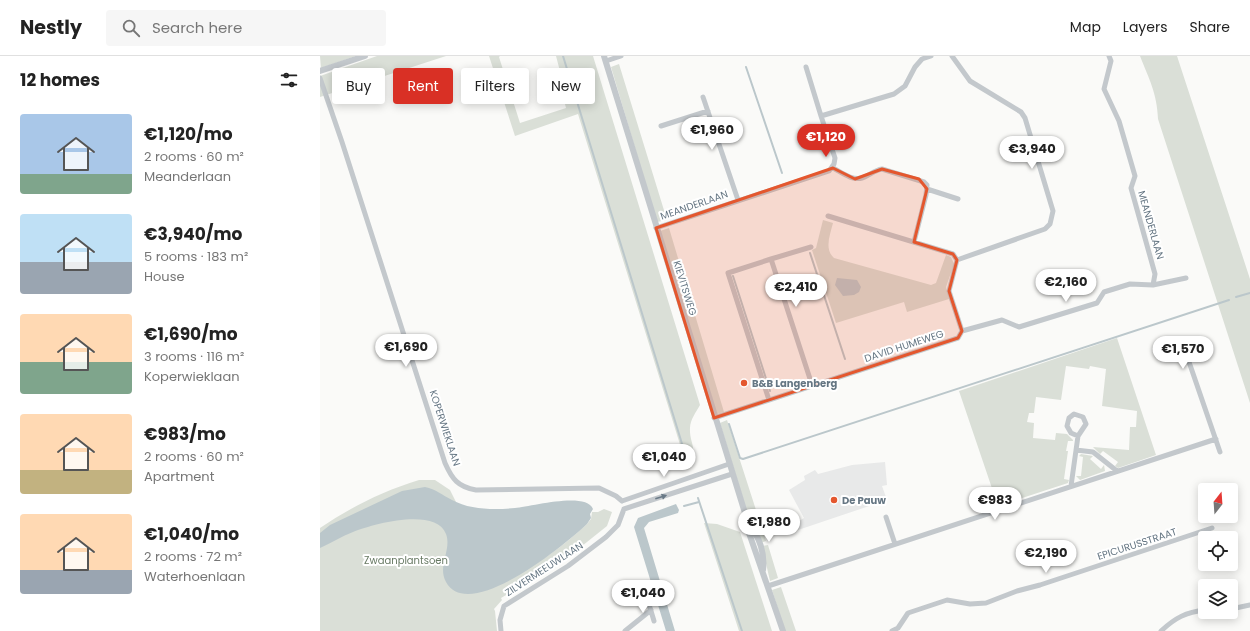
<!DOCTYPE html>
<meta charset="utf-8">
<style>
:root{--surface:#fff;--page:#f6f6f6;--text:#222;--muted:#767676;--line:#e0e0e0;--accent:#d93025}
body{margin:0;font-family:Poppins,sans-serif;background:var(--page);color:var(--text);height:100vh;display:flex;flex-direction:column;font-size:15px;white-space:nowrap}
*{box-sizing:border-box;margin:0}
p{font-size:13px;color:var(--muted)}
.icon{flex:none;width:22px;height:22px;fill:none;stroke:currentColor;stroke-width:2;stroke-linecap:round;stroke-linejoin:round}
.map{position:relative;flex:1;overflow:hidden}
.details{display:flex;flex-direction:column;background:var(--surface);width:320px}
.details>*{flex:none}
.guide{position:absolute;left:12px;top:12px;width:380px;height:36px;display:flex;gap:8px}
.needle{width:26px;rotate:17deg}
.controls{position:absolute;left:878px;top:427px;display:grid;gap:8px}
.controls a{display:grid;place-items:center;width:40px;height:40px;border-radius:4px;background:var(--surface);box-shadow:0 2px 10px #0003;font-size:20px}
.price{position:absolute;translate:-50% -34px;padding:0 9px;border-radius:14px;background:#fff;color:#222;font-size:13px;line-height:26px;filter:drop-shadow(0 1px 2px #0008)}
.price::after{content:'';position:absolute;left:50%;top:24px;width:12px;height:9px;margin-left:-6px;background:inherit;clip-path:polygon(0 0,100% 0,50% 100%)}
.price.selected{background:var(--accent);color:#fff}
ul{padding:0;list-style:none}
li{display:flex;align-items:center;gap:12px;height:100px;padding:0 20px}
li span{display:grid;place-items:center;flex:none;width:112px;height:80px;border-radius:4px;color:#555}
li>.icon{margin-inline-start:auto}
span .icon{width:48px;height:48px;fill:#fffc;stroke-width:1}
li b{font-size:17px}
h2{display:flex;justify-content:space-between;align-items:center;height:48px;padding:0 20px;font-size:17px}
.chip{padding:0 14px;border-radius:4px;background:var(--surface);box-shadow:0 2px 10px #0003;font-size:14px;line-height:36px}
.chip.selected{background:var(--accent);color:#fff}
header{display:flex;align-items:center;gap:24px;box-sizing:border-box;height:56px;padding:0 20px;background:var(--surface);border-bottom:1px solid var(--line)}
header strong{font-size:19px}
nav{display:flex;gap:22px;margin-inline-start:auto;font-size:14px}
.search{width:280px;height:36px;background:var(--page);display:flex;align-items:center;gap:10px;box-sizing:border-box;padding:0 14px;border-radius:4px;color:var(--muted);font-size:15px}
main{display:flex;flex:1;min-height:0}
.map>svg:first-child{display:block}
</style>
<header>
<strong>Nestly</strong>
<div class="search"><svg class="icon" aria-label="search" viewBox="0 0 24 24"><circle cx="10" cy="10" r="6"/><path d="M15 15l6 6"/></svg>Search here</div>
<nav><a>Map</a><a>Layers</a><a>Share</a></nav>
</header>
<main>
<section class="details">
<h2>12 homes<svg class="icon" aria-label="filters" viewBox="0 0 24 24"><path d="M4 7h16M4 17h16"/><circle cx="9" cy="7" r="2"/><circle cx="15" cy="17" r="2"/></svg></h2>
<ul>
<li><span style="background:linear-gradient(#a9c7e8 75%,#7fa58c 0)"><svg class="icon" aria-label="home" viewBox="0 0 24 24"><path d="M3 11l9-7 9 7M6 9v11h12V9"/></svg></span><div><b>€1,120/mo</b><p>2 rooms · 60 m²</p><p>Meanderlaan</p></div></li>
<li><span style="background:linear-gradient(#bfe0f5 60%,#9aa5b1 0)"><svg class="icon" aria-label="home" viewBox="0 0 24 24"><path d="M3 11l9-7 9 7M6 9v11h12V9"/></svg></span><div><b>€3,940/mo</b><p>5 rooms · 183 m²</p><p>House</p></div></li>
<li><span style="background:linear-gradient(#ffd9b3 60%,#7fa58c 0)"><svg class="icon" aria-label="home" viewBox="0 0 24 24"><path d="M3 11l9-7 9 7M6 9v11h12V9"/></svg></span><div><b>€1,690/mo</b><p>3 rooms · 116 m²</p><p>Koperwieklaan</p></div></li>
<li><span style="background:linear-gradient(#ffd9b3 70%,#c2b280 0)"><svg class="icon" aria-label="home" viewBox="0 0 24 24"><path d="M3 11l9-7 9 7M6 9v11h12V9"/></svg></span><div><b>€983/mo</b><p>2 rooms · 60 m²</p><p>Apartment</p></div></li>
<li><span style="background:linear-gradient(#ffd9b3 70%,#9aa5b1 0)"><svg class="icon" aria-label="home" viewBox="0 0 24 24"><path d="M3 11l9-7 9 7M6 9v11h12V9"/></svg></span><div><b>€1,040/mo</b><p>2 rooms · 72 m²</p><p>Waterhoenlaan</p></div></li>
</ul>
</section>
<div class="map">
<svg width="930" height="575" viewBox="0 0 930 575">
<rect width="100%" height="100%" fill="#fafaf8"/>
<path fill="#e8e9e9" d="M565,406L567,429L562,430L567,444L478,474L476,467L484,462L469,434L485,424L484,420L495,414L498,418L532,409Z"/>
<path fill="#dadfd7" d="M0,0H36L1,12Z
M57,0H126L0,41V20Z
M169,0H180L179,1L200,67L246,52L238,21L241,19L236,0H273L380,349C376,356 370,364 370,372C369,388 380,394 366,408L258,58L195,80Z
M820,0H857L930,223V347L838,63C837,37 829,23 820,0Z
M299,8L347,164L337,166L291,11Z
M503,164L513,167C510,179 504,193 514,202L611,229L616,227L626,199L631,201L634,208L626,231L629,243L587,256L584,246L516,267L492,194L496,192Z
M349,172L404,356L397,358L340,175Z
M797,282L836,399L798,412L795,410L798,406L783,395L780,398L773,391L809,394L810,371H816L817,355L782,350L786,313L770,310L769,313L746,310L741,344L716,341L714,357H709L707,366L714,367L713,382L735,384L736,377L747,378L753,384V385H748L746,395H748L744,423L749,424L748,427L678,450L639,335Z
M407,364L446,485L441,487L437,474L429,462L400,367Z
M761,398L773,400L770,403L781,413L784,409L785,415L760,424L756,420H761L763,401L759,400Z
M99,424H115L130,434L168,510L176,529C211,513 239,494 267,468L271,463L272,456H278L284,453L292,456L287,470L257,494L207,527L181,542L182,544L174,553L175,555L177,575H0V472C31,451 63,435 99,424Z
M384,467L397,468L420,476L452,575H419Z
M448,489L458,522L450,525L442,490Z
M461,531L476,575H465L452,534Z"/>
<path fill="#bbc7cb" d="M517,222L537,224L541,231L539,236L534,239L523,240L515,229Z
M105,431C116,433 122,439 132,444C150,454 175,454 195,452C210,451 266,435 273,453L270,458L271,462L267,468C246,488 149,568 126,526C117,510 132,494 126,478C116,451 53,468 33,476C22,480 11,487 0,492V477L10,469L82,435Z
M356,448L359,454L358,457L329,466L324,472L355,575H346L314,471L318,462Z"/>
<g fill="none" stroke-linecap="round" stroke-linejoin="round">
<path stroke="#bbc7cb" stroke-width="2" d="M243,0L367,404
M426,11L462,117
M490,197L525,303
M413,220L450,335
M916,241L930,237
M409,368L420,402L423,403L909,244
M378,442L422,575
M364,450L379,446"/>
<path stroke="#c3c8cc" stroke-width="5" d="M632,0L650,25L701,56L705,62L733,155L730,168L725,173L637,204
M789,0L791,5L784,33L799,65L815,120L811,132L835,218L833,229
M286,5L301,0
M486,11L501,60
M0,22L22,86L125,407C132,423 138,431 156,434L279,432L296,440L302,445
M383,41L418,144
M341,70L388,55
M513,112C521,116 532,125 542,122C549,120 554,114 562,113L604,126L607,129L606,139L594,186
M607,133L638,143
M508,160L633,198L637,204L629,235L642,275
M336,172L509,115L514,108L515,102L501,60L574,38L585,30L595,11L602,3L611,0
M491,191L451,203L492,329
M868,303L873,298L872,291L867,287H862L858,292L857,297L861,302L868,303L900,396
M449,344L408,217L451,203
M754,358L763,361L766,368L758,380L751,377L747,370L749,362Z
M394,362L638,282L642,275L682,264L699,271L777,247L784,236L810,228L833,229L866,222
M756,394L773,396L797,415
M751,430L758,380
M302,445L409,408
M304,453L412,418
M566,461L575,488
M448,530L896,383
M328,545L334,565
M911,553L930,549
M181,575L180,564L184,550L248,510L286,481L298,469L304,453
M305,575L331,554
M572,575L578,572L588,557L627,544L650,548L666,547L697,535L720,529L892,472
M841,575C855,562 866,556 885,554"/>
<path stroke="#c3c8cc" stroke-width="6" d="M284,0L429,470V477L463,575
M0,15L45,0
M429,470C440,480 445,499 443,514"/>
</g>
<defs><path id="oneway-solid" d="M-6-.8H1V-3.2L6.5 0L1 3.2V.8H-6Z"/></defs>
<use fill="#6a7a87" href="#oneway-solid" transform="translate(341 441) rotate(-18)"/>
<path fill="#e4572e" fill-opacity="0.2" stroke="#e4572e" stroke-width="3" stroke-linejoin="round" d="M513,112L535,123L562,113L599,123L607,133L594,186L633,198L637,204L629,235L642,275L638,282L394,362L336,172Z"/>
<g fill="#e4572e" stroke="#fff" stroke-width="1.5">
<circle cx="424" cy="327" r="4"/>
<circle cx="514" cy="444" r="4"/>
</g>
<g text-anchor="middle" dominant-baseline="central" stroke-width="4" stroke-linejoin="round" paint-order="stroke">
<g font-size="10" fill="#657683" stroke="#fff">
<text transform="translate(374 149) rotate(-19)">MEANDERLAAN</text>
<text transform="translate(831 169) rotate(74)">MEANDERLAAN</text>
<text transform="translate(365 232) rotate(73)">KIEVITSWEG</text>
<text transform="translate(584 290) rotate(-18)">DAVID HUMEWEG</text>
<text transform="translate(125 372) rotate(72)">KOPERWIEKLAAN</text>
<text transform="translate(817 488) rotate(-18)">EPICURUSSTRAAT</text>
<text transform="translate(224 513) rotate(-33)">ZILVERMEEUWLAAN</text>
</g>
<g font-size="10" font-weight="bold" fill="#657683" stroke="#fff" text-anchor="start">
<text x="432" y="327">B&amp;B Langenberg</text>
<text x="522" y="444">De Pauw</text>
</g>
<g font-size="10" fill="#687a64" stroke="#fff">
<text x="86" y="504">Zwaanplantsoen</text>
</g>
</g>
</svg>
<div class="controls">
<a><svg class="needle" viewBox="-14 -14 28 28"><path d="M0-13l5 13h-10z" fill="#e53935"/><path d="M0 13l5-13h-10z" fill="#767676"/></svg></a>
<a><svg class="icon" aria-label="locate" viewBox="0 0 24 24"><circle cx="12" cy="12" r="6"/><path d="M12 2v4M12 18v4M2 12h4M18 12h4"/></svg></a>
<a><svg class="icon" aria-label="layers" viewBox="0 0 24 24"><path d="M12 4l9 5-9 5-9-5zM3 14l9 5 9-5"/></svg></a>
</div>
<b class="price" style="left:392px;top:95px">€1,960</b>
<b class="price selected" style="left:506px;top:102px">€1,120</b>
<b class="price" style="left:712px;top:114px">€3,940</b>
<b class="price" style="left:746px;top:247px">€2,160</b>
<b class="price" style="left:476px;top:252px">€2,410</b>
<b class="price" style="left:86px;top:312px">€1,690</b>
<b class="price" style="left:863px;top:314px">€1,570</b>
<b class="price" style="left:344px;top:422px">€1,040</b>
<b class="price" style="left:675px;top:465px">€983</b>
<b class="price" style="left:449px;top:487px">€1,980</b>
<b class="price" style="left:726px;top:518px">€2,190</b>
<b class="price" style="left:323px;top:558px">€1,040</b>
<div class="guide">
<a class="chip">Buy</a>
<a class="chip selected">Rent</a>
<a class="chip">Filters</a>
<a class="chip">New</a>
</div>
</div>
</main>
